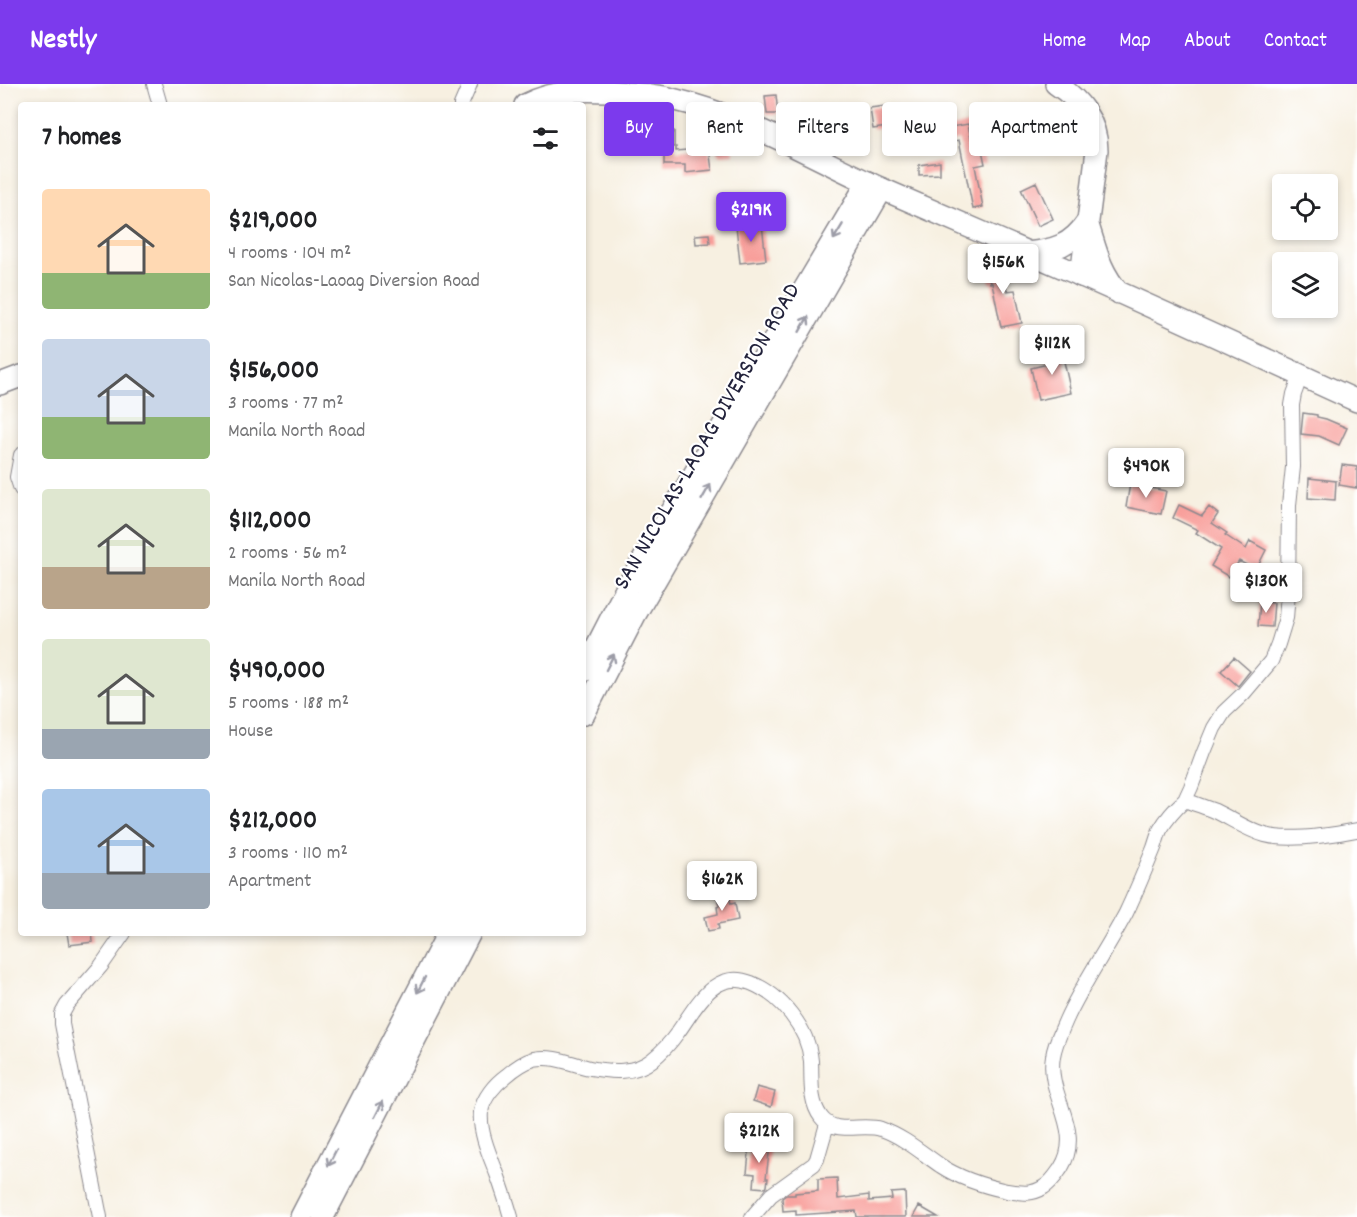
<!DOCTYPE html>
<meta charset="utf-8">
<style>
:root{--surface:#fff;--page:#f6f6f6;--text:#202124;--muted:#757577;--accent:#7c3aed}
body{margin:0;font-family:Dekko,sans-serif;background:var(--page);color:var(--text);height:100vh;display:flex;flex-direction:column;font-size:22px;white-space:nowrap}
*{box-sizing:border-box;margin:0}
p{font-size:20px;color:var(--muted)}
.icon{flex:none;width:33px;height:33px;fill:none;stroke:currentColor;stroke-width:2;stroke-linecap:round;stroke-linejoin:round}
.map{position:relative;flex:1;overflow:hidden}
.drawer{position:absolute;left:18px;top:18px;width:568px;height:834px;display:flex;flex-direction:column;background:var(--surface);border-radius:6px;box-shadow:0 3px 9px #0003}
.drawer>*{flex:none}
.hud{position:absolute;left:604px;top:18px;width:570px;height:54px;display:flex;gap:12px}
.buttons{position:absolute;left:1272px;top:90px;display:grid;gap:12px}
.buttons a{display:grid;place-items:center;width:66px;height:66px;border-radius:6px;background:var(--surface);box-shadow:0 3px 9px #0003;font-size:30px}
.price{position:absolute;translate:-50% -51px;padding:0 14px;border-radius:6px;background:#fff;color:#222;font-size:20px;line-height:39px;filter:drop-shadow(0 2px 3px #0008)}
.price::after{content:'';position:absolute;left:50%;top:36px;width:18px;height:14px;margin-left:-9px;background:inherit;clip-path:polygon(0 0,100% 0,50% 100%)}
.price.selected{background:var(--accent);color:#fff}
ul{padding:0;list-style:none}
li{display:flex;align-items:center;gap:18px;height:150px;padding:0 24px}
li span{display:grid;place-items:center;flex:none;width:168px;height:120px;border-radius:6px;color:#555}
li>.icon{margin-inline-start:auto}
span .icon{width:72px;height:72px;fill:#fffc;stroke-width:1}
li b{font-size:26px}
h2{display:flex;justify-content:space-between;align-items:center;height:72px;padding:0 24px;font-size:26px}
.tag{padding:0 21px;border-radius:6px;background:var(--surface);box-shadow:0 3px 9px #0003;font-size:21px;line-height:54px}
.tag.selected{background:var(--accent);color:#fff}
header{display:flex;align-items:center;gap:36px;box-sizing:border-box;height:84px;padding:0 30px;background:var(--accent);color:#fff}
header strong{font-size:28px}
nav{display:flex;gap:33px;margin-inline-start:auto;font-size:21px}
.map>svg:first-child{display:block}
</style>
<header>
<strong>Nestly</strong>
<nav><a>Home</a><a>Map</a><a>About</a><a>Contact</a></nav>
</header>
<div class="map">
<svg width="1357" height="1133" viewBox="0 0 1357 1133">
<rect width="100%" height="100%" fill="#fff"/>
<filter id="ink" filterUnits="userSpaceOnUse"><feTurbulence type="fractalNoise" baseFrequency=".0167" numOctaves="2"/><feDisplacementMap in="SourceGraphic" scale="12" xChannelSelector="R" yChannelSelector="G"/><feConvolveMatrix kernelMatrix="1 2 1 2 8 2 1 2 1" color-interpolation-filters="sRGB"/></filter>
<filter id="wash" filterUnits="userSpaceOnUse"><feTurbulence type="fractalNoise" baseFrequency=".008" numOctaves="4" result="noise"/><feDisplacementMap in="SourceGraphic" scale="24" xChannelSelector="R" yChannelSelector="G"/><feGaussianBlur stdDeviation="1.35" result="paint"/><feColorMatrix in="noise" values="0 0 0 0 0 0 0 0 0 0 0 0 0 0 0 0 0 1.4 0 .05"/><feComposite in="paint" operator="in"/></filter>
<g filter="url(#wash)">
<rect width="100%" height="100%" fill="#f7f0e1"/>
<g id="blocks">
<path fill="#f89d99" d="M776,11L778,30H767L765,12Z
M885,22L888,43L873,45L870,24Z
M943,31L945,44L968,40L971,54L979,52L985,80L975,82L983,123L973,125L959,56L922,63L916,36Z
M661,47H674V63H676V67L709,64L712,86L685,89V81H664V60H660Z
M732,50L733,70L718,71L716,51Z
M940,78V90L919,91V81Z
M1036,98L1053,135L1038,142L1021,105Z
M762,140L766,176L740,179L736,142Z
M709,150L710,159L696,160L695,151Z
M999,172L1007,207L1015,206L1022,239L1001,243L992,199H990L985,176Z
M1061,264L1071,309L1038,316L1031,284L1048,280L1045,267Z
M1303,329L1317,331V333L1326,335L1347,344L1339,361L1319,352L1301,350Z
M1342,381L1357,383V404L1339,401Z
M1309,394L1336,397L1335,416L1308,414Z
M1130,400L1166,407L1161,430L1126,423Z
M1179,421L1202,432L1209,423L1218,430L1212,439L1227,449L1225,451L1246,465L1250,457L1266,466L1256,486L1239,477L1229,493L1211,482L1221,465L1196,449L1198,446L1173,434Z
M1260,518L1274,519L1272,543L1258,542Z
M1234,573L1250,587L1238,602L1221,587Z
M727,805L731,820L735,819L738,836L718,840L719,845L708,847L705,833L718,830L717,823L719,822L716,808Z
M67,849H92L93,858L69,861Z
M757,1003L775,1008L771,1023L753,1017Z
M750,1059L770,1062L766,1094H768L767,1102L766,1104L754,1103L755,1090L747,1089Z
M837,1094L838,1115L869,1111V1117L892,1115L891,1109L905,1108L906,1133H857L856,1127L796,1131V1126L783,1127L782,1114L786,1111H795V1109L818,1107V1095Z
M919,1122L938,1133H913Z"/>
</g>
</g>
<g filter="url(#ink)">
<use href="#blocks" fill-opacity="0" stroke="#8c898e" stroke-width="1.5"/>
<g fill="none" stroke-linecap="round" stroke-linejoin="round">
<defs>
<path id="minor" d="M154,0L160,21
M461,21L470,0
M21,371L17,393L21,405
M1185,716L1191,703L1204,668L1214,644L1224,628L1243,610L1271,577L1278,560L1286,534L1288,509L1289,421L1293,383L1292,321L1294,310L1301,291
M100,1133L62,940V930L67,921L101,882L124,849
M511,1133C507,1119 502,1104 497,1090C490,1072 479,1048 481,1028C483,1014 495,1000 506,992C514,985 523,978 534,975C554,971 571,980 590,984C611,988 635,990 652,976C662,968 671,958 678,948C696,923 714,884 751,899C781,911 808,944 811,977C812,995 809,1017 821,1033C835,1052 861,1039 881,1045C904,1053 922,1069 941,1082C961,1095 984,1102 1007,1107C1021,1109 1032,1111 1044,1103C1052,1098 1056,1091 1061,1084C1085,1045 1046,1012 1053,972C1055,959 1061,948 1066,936C1083,899 1107,865 1126,829C1136,808 1145,786 1154,764C1156,758 1158,751 1160,746C1167,734 1175,725 1185,716C1195,720 1205,723 1215,727C1232,735 1247,746 1265,751C1290,758 1331,751 1357,746
M752,1133L771,1111L814,1080L817,1075L827,1040"/>
<path id="primary" d="M1056,0C1079,15 1097,37 1097,66L1081,192
M584,587L627,503L868,98
M584,630L635,531L882,105
M301,1133L448,849
M323,1133L470,849"/>
<path id="trunk" d="M525,21C558,4 592,5 627,9C642,10 658,11 672,15C746,32 811,73 880,104C947,133 1013,162 1080,191C1173,232 1265,275 1357,317
M1087,138C1096,165 1099,186 1119,209
M1027,169C1054,166 1071,162 1087,138
M0,300L21,292"/>
</defs>
<use href="#minor" stroke="#8c898e" stroke-width="16"/>
<use href="#primary" stroke="#8c898e" stroke-width="24"/>
<use href="#trunk" stroke="#8c898e" stroke-width="24"/>
<use href="#minor" stroke="#fff" stroke-width="14"/>
<use href="#primary" stroke="#fff" stroke-width="21"/>
<use href="#trunk" stroke="#fff" stroke-width="21"/>
</g>
<defs><path id="oneway-shaft" d="M-6 0H5M1.5-3L5.5 0L1.5 3" fill="none" stroke-width="1.6" stroke-linecap="round" stroke-linejoin="round" transform="scale(1.5)"/></defs>
<g stroke="#9c9ca7">
<use href="#oneway-shaft" transform="translate(838 148) rotate(121)"/>
<use href="#oneway-shaft" transform="translate(804 240) rotate(-60)"/>
<use href="#oneway-shaft" transform="translate(706 408) rotate(-60)"/>
<use href="#oneway-shaft" transform="translate(610 578) rotate(-63)"/>
<use href="#oneway-shaft" transform="translate(421 901) rotate(117)"/>
<use href="#oneway-shaft" transform="translate(379 1025) rotate(-63)"/>
<use href="#oneway-shaft" transform="translate(332 1074) rotate(117)"/>
</g>
</g>
<g text-anchor="middle" dominant-baseline="central" stroke-width="4.5" stroke-linejoin="round" paint-order="stroke">
<g font-size="24" fill="#22223b" stroke="#fff">
<text transform="translate(708 353) rotate(-60)">SAN NICOLAS-LAOAG DIVERSION ROAD</text>
</g>
</g>
</svg>
<div class="buttons">
<a><svg class="icon" aria-label="locate" viewBox="0 0 24 24"><circle cx="12" cy="12" r="6"/><path d="M12 2v4M12 18v4M2 12h4M18 12h4"/></svg></a>
<a><svg class="icon" aria-label="layers" viewBox="0 0 24 24"><path d="M12 4l9 5-9 5-9-5zM3 14l9 5 9-5"/></svg></a>
</div>
<b class="price selected" style="left:751px;top:159px">$219K</b>
<b class="price" style="left:1003px;top:211px">$156K</b>
<b class="price" style="left:1052px;top:292px">$112K</b>
<b class="price" style="left:1146px;top:415px">$490K</b>
<b class="price" style="left:1266px;top:530px">$130K</b>
<b class="price" style="left:722px;top:828px">$162K</b>
<b class="price" style="left:759px;top:1080px">$212K</b>
<div class="hud">
<a class="tag selected">Buy</a>
<a class="tag">Rent</a>
<a class="tag">Filters</a>
<a class="tag">New</a>
<a class="tag">Apartment</a>
</div>
<section class="drawer">
<h2>7 homes<svg class="icon" aria-label="filters" viewBox="0 0 24 24"><path d="M4 7h16M4 17h16"/><circle cx="9" cy="7" r="2"/><circle cx="15" cy="17" r="2"/></svg></h2>
<ul>
<li><span style="background:linear-gradient(#ffd9b3 70%,#8fb573 0)"><svg class="icon" aria-label="home" viewBox="0 0 24 24"><path d="M3 11l9-7 9 7M6 9v11h12V9"/></svg></span><div><b>$219,000</b><p>4 rooms · 104 m²</p><p>San Nicolas-Laoag Diversion Road</p></div></li>
<li><span style="background:linear-gradient(#c9d6e8 65%,#8fb573 0)"><svg class="icon" aria-label="home" viewBox="0 0 24 24"><path d="M3 11l9-7 9 7M6 9v11h12V9"/></svg></span><div><b>$156,000</b><p>3 rooms · 77 m²</p><p>Manila North Road</p></div></li>
<li><span style="background:linear-gradient(#dfe7d0 65%,#b9a48a 0)"><svg class="icon" aria-label="home" viewBox="0 0 24 24"><path d="M3 11l9-7 9 7M6 9v11h12V9"/></svg></span><div><b>$112,000</b><p>2 rooms · 56 m²</p><p>Manila North Road</p></div></li>
<li><span style="background:linear-gradient(#dfe7d0 75%,#9aa5b1 0)"><svg class="icon" aria-label="home" viewBox="0 0 24 24"><path d="M3 11l9-7 9 7M6 9v11h12V9"/></svg></span><div><b>$490,000</b><p>5 rooms · 188 m²</p><p>House</p></div></li>
<li><span style="background:linear-gradient(#a9c7e8 70%,#9aa5b1 0)"><svg class="icon" aria-label="home" viewBox="0 0 24 24"><path d="M3 11l9-7 9 7M6 9v11h12V9"/></svg></span><div><b>$212,000</b><p>3 rooms · 110 m²</p><p>Apartment</p></div></li>
</ul>
</section>
</div>
